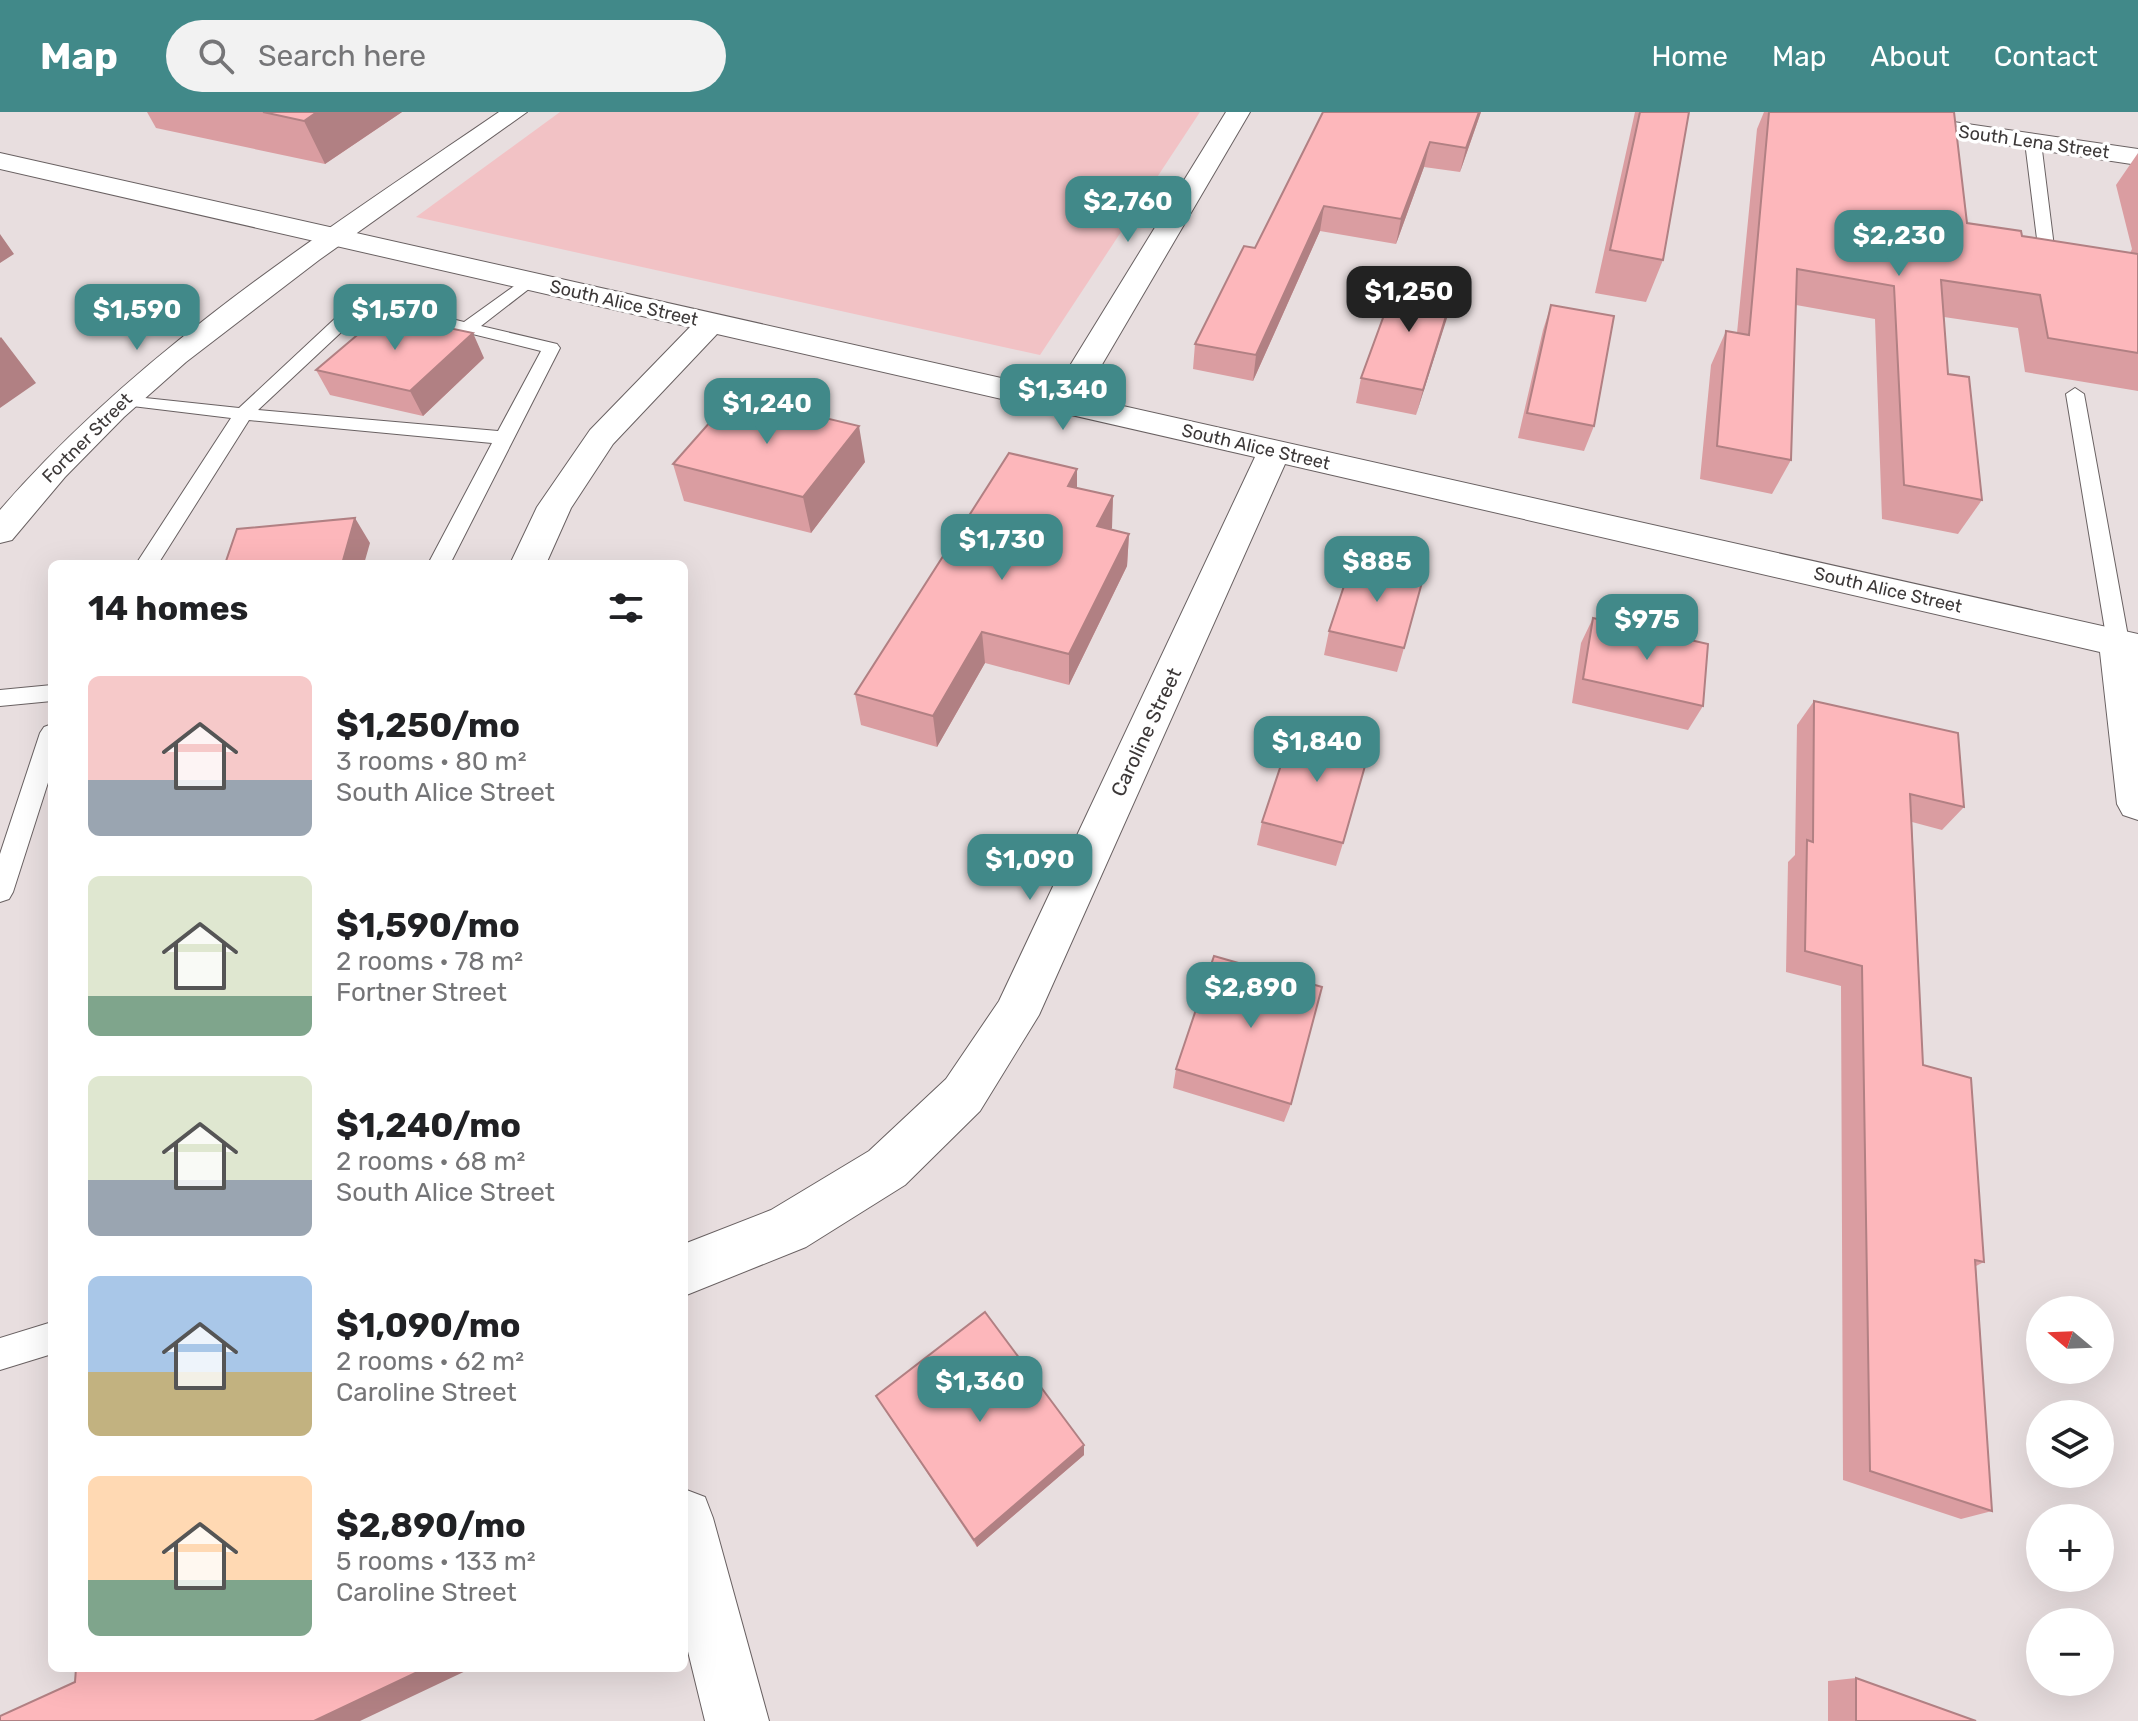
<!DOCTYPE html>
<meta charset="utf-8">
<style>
:root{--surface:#fff;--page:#f2f2f2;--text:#202124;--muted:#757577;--accent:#418989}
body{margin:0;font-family:Rubik,sans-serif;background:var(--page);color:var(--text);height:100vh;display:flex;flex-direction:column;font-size:30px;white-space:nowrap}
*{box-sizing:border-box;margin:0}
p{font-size:26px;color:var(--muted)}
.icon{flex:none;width:44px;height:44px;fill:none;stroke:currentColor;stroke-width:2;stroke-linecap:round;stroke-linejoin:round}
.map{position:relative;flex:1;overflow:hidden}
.panel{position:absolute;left:48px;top:448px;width:640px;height:1112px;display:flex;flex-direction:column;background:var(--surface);border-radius:12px;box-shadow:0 8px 32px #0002}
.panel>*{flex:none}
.needle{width:52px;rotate:289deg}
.tools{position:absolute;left:2026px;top:1184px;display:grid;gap:16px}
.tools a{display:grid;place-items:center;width:88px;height:88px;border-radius:50%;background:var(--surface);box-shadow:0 8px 32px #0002;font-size:40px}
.price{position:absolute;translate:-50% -68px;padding:0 18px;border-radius:16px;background:var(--accent);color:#fff;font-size:26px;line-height:52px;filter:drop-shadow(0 2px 4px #0008)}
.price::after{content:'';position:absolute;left:50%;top:48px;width:24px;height:18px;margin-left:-12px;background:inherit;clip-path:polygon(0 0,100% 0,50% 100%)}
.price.on{background:#222;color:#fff}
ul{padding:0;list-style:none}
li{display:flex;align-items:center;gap:24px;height:200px;padding:0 40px}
li span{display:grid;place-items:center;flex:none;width:224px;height:160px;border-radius:12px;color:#555}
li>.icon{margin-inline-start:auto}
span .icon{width:96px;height:96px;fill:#fffc;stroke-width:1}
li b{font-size:34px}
h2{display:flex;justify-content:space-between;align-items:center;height:96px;padding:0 40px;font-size:34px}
header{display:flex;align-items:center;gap:48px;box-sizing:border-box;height:112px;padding:0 40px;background:var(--accent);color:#fff}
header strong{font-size:38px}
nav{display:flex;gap:44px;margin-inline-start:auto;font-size:28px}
.search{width:560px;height:72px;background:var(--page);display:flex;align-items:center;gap:20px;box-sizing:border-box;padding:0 28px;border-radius:44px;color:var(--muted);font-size:30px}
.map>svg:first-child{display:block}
</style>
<header>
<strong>Map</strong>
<div class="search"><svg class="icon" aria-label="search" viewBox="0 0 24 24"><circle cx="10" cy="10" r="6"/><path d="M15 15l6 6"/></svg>Search here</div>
<nav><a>Home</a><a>Map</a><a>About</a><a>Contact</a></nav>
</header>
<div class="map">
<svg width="2138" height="1609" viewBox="0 0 2138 1609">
<rect width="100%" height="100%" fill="#e8dedf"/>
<path fill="#f2c2c5" d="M560,0H1200L1040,243L416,105Z"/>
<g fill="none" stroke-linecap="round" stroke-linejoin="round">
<defs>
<path id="lane" d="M2033,25L2041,30L2056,151L2048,156L2040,151L2025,30Z
M528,164L534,165L536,169L534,173L481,214L557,232L560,236L450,452H428L492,331L249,308L158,452H136L231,306L124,293L115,287L117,283L239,296L357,186L363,185L464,210ZM367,196L541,239L498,319L258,298Z
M2075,276L2084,282L2129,530L2126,536H2110L2107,530L2066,282Z
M52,573V589L0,594V578Z
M52,612V658L13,780L9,787L0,790V742L40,621L44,615Z
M52,1210V1242L0,1258V1226Z"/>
<path id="street" d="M1226,0H1250L1083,285L2138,522V708L2123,703L2117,692L2100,540L1285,352L1039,903L980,999L905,1073L806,1135L684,1184V1132L771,1098L869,1039L946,967L999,889L1255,345L717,222L613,332L571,396L546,452H510L537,395L590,318L690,215L0,57V41L1055,278Z
M1823,0H1885L2138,37V53L1835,7L1826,5Z
M684,1377L705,1385L713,1406L769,1609H705L684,1523Z"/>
<path id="secondary" d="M499,0H527L319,148L186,250L124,305L65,365L12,428L0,431V398C142,235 322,121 499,0Z"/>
</defs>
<use href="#lane" stroke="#696162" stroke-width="2"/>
<use href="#street" stroke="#696162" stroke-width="2"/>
<use href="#secondary" stroke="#696162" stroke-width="2"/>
<use href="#lane" fill="#fff" fill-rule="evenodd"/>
<use href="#street" fill="#fff" fill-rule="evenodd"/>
<use href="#secondary" fill="#fff" fill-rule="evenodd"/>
</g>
<path fill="#da9da1" d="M147,0H402L325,52L156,16Z
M1481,0L1460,60L1424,55L1396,132L1320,119L1253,269L1193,257L1195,232L1255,136Z
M1635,0H1689L1663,148L1646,190L1595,181Z
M1764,0H1954L1967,111L2022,124L2130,141L2132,137L2116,73L2138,41V279L2025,260L2018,216L1944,205L1948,262L1982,388L1958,422L1882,407L1875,207L1796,193L1791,348L1772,382L1700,367L1711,253L1726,219L1737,221L1757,17Z
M1455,175L1416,303L1356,291L1361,266Z
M1551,193L1594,314L1584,339L1518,326L1543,218Z
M484,246L423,304L330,283L316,258Z
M865,350L811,421L684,389L673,352Z
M1077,357V376L1113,384L1111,417L1129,422L1127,454L1069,573L985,551L937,635L861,613L855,582Z
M1593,506L1703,594L1688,618L1572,591L1581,531Z
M1329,519L1404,536L1397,560L1324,543Z
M1814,589L1964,695L1942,718L1912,710L1923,953L1984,1150L1976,1154L1992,1399L1961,1407L1843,1368L1841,874L1786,860L1788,750L1795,743L1797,613Z
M1262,710L1343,731L1336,754L1257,733Z
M1176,957L1291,992L1284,1010L1173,976Z
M876,1284L1084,1343L977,1435L883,1295Z
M1856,1566L1976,1609H1828V1569Z"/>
<path fill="#b18083" d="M317,0H402L325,52L304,9Z
M1479,0H1481L1460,60L1466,36Z
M1430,30L1424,55L1396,132L1401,107Z
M1324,94L1320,119L1253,269L1256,243Z
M0,122L14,142L0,151Z
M1455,175L1449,200L1416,303L1423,278Z
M473,221L484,246L423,304L410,279Z
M1,225L36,271L0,296V226Z
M859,314L865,350L811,421L803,385Z
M1077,357V389L1068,374Z
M1113,384L1112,416L1096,446L1097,414Z
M355,406L370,431L364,452H342Z
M1129,422L1127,454L1069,573V542Z
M982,520L985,551L937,635L933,604Z
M1084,1333V1343L977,1435L974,1428Z
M426,1556H472L360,1609H314Z"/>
<path fill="#fdb7bb" stroke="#b18083" stroke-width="2" d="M263,0H317L304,9Z
M1323,0H1479L1466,36L1430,30L1401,107L1324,94L1256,243L1195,232L1244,134L1255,136Z
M1640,0H1689L1663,148L1610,138Z
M1769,0H1954L1967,111L2021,119L2022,124L2138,142V241L2048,226L2040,183L1941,168L1948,262L1969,265L1982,388L1904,373L1894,174L1797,157L1791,348L1717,334L1726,219L1749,223Z
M1398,165L1455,175L1423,278L1361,266Z
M1551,193L1614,204L1594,314L1527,301Z
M382,202L473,221L410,279L316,258Z
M733,284L859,314L803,385L673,352Z
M1009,341L1077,357L1068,374L1113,384L1097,414L1129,422L1069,542L982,520L933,604L855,582Z
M355,406L342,452H225L237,417Z
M1353,447L1424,463L1404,536L1329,519Z
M1593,506L1708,532L1703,594L1583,567Z
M1814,589L1958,621L1964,695L1910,682L1923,953L1971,966L1984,1150L1975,1148L1992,1399L1870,1359L1862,854L1805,839L1807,728L1813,730Z
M1294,614L1371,633L1343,731L1262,710Z
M1214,844L1322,875L1291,992L1176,957Z
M985,1200L1084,1333L974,1428L876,1284Z
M76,1556H426L314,1609H0V1604L75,1570Z
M1856,1566L1976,1609H1856Z"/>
<g text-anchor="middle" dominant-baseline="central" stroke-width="7" stroke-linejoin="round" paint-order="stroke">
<g font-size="18" fill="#3c3838" stroke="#fff">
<text transform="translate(2034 30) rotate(8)">South Lena Street</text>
<text transform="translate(624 191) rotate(13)">South Alice Street</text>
<text transform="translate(87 326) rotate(-45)">Fortner Street</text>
<text transform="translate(1256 335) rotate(13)">South Alice Street</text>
<text transform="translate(1888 478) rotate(13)">South Alice Street</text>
</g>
<g font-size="20" fill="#3c3838" stroke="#fff">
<text transform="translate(1146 620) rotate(-65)">Caroline Street</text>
</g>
</g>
</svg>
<div class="tools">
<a><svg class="needle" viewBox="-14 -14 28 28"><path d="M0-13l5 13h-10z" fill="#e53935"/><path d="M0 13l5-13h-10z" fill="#757577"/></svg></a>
<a><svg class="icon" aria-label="layers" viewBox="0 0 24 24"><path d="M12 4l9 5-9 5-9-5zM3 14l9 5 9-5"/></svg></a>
<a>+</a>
<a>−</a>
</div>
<b class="price" style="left:1128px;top:132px">$2,760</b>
<b class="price" style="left:1899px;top:166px">$2,230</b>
<b class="price on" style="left:1409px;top:222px">$1,250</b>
<b class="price" style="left:137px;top:240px">$1,590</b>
<b class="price" style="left:395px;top:240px">$1,570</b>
<b class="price" style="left:1063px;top:320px">$1,340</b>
<b class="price" style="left:767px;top:334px">$1,240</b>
<b class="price" style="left:1002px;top:470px">$1,730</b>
<b class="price" style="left:1377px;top:492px">$885</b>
<b class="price" style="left:1647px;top:550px">$975</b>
<b class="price" style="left:1317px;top:672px">$1,840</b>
<b class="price" style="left:1030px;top:790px">$1,090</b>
<b class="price" style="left:1251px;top:918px">$2,890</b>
<b class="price" style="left:980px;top:1312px">$1,360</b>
<section class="panel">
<h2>14 homes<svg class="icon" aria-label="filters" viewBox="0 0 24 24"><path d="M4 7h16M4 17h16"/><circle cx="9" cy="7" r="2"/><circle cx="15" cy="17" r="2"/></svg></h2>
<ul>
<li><span style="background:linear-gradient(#f6c9c9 65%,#9aa5b1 0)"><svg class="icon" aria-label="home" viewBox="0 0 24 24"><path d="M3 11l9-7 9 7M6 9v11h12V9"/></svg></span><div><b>$1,250/mo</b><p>3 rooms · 80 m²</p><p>South Alice Street</p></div></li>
<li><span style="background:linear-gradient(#dfe7d0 75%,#7fa58c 0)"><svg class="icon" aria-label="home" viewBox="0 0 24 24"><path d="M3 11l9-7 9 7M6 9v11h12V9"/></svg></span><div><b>$1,590/mo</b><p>2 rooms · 78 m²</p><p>Fortner Street</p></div></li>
<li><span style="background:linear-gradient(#dfe7d0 65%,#9aa5b1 0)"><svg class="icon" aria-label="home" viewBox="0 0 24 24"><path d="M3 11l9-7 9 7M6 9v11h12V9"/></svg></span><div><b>$1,240/mo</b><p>2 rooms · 68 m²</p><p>South Alice Street</p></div></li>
<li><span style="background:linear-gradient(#a9c7e8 60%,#c2b280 0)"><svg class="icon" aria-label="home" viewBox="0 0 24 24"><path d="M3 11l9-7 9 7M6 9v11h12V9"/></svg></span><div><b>$1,090/mo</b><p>2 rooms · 62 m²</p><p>Caroline Street</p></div></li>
<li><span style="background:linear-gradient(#ffd9b3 65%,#7fa58c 0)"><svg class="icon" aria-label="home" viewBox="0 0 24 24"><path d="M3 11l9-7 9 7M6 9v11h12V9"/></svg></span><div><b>$2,890/mo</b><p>5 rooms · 133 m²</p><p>Caroline Street</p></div></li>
</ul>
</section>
</div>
